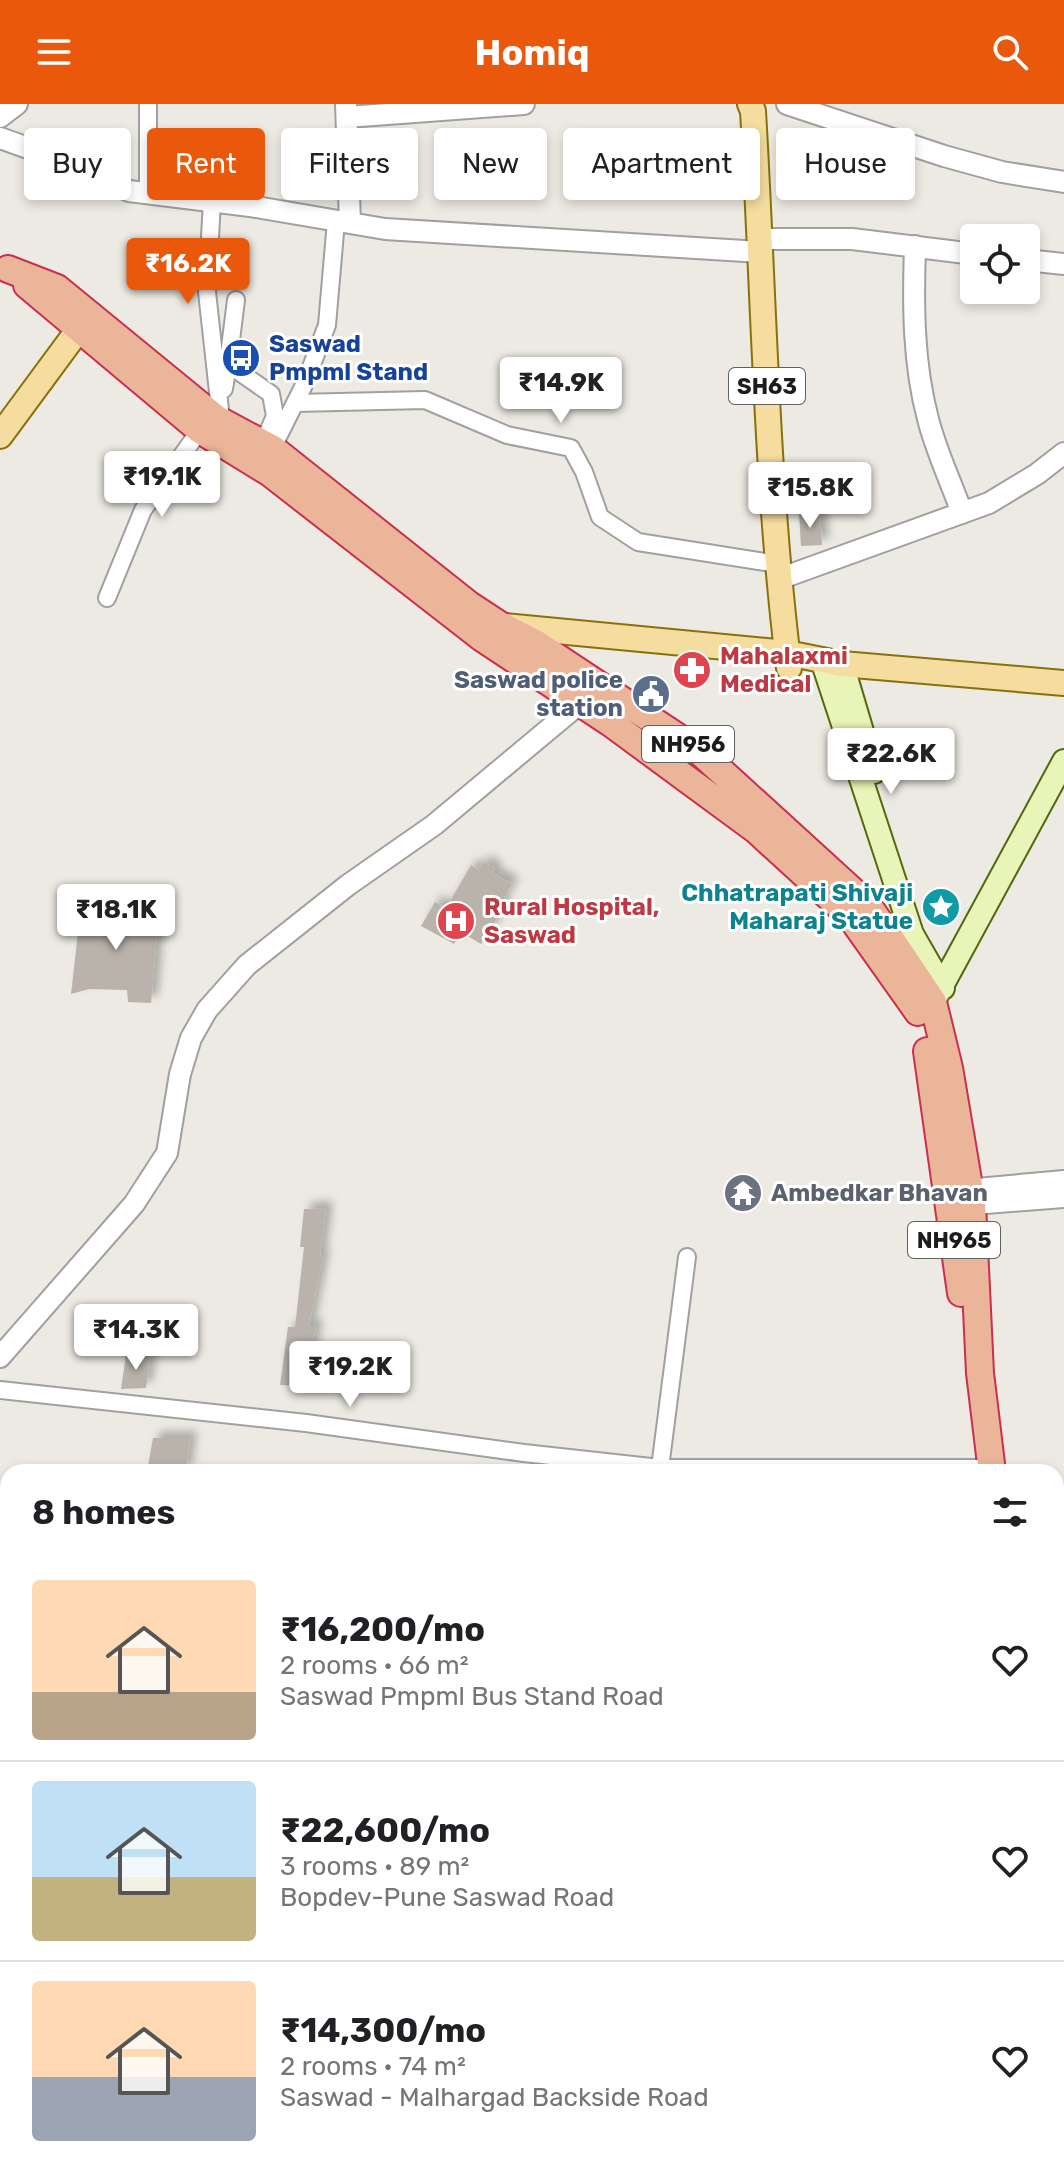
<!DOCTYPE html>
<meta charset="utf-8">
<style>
:root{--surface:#fff;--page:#f2f2f2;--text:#202124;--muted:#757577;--line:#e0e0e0;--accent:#ea580c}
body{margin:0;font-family:Rubik,sans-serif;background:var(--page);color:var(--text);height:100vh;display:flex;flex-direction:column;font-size:30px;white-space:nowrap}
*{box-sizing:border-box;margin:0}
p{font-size:26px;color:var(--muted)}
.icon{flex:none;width:44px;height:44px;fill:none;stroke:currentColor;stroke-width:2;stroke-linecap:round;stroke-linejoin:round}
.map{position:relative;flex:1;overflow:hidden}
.side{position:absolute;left:0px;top:1360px;width:1064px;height:712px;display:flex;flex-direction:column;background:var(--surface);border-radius:24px 24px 0 0;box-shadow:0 4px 12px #0003}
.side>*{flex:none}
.guide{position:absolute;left:24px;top:24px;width:1016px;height:72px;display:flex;gap:16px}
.controls{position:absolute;left:960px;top:120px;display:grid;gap:16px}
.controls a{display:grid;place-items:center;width:80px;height:80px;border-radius:8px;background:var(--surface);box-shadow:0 4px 12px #0003;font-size:40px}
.price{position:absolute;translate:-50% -68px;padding:0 18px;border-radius:8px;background:#fff;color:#222;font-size:26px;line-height:52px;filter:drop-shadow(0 2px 4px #0008)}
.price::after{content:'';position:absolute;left:50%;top:48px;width:24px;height:18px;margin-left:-12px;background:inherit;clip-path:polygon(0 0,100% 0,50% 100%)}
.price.selected{background:var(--accent);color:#fff}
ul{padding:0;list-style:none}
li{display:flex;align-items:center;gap:24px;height:200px;padding:0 32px}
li+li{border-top:2px solid var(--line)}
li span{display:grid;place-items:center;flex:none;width:224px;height:160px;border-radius:8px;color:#555}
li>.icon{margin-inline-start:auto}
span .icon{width:96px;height:96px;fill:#fffc;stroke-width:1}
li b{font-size:34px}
h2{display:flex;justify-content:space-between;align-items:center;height:96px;padding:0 32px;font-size:34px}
.pill{padding:0 28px;border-radius:8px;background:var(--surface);box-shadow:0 4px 12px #0003;font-size:28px;line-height:72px}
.pill.selected{background:var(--accent);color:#fff}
header{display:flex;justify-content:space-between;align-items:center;height:104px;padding:0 32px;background:var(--accent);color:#fff;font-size:36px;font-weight:700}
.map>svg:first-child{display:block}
</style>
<header><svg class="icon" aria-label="menu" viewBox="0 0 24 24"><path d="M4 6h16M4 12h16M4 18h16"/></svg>Homiq<svg class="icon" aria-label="search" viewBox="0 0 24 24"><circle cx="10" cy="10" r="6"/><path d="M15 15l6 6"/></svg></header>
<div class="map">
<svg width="1064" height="2072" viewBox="0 0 1064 2072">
<defs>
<filter id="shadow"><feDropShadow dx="7" dy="-7" stdDeviation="4" flood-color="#0004"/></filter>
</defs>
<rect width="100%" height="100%" fill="#eceae2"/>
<path fill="#b9b3ac" filter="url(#shadow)" d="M820,409L822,441L801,442L799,410Z
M483,758L495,764L492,769L512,780L501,800L504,803L481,840L461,828L454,840L421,822L435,798L446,804L471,761L478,766Z
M81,802L159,807L151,899L128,898L127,886L89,885L71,890Z
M326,1104L320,1152H323L309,1222H316L305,1282L280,1281L288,1223H295L304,1143H300L304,1105Z
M151,1250L146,1284L121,1285L126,1251Z
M153,1334H190L186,1368H147Z"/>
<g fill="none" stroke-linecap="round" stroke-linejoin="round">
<defs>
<path id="minor" d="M148,89V0
M228,260L236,196
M224,285L228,260L271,290L275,312L263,340
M295,299L425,296L507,331L571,344L584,368L600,413L638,438L778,460
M269,351L305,279L327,221L336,117
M107,494L143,406L200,326L217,315L220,306L207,188L212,97
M687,1153L660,1364H991
M0,1286L306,1319L524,1349L660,1364V1368
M1056,1516H1064
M1056,1672H1064
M1056,1779L1064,1780
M0,1862H8
M829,2072L962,2064"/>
<path id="tertiary" d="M346,0L350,119
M787,0L944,52L1002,68L1064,78
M0,13L17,0
M347,13L524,0
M0,34L56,54L129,87L250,102L385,125L761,148
M761,135H852L974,150
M915,142C913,200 913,259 928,315C936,347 951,378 962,409
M1026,156L1064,160
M779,475L989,399L1037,370L1064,349
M955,1087L1064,1077
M960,1101L1064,1093
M0,1253L134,1100L167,1049L180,970L191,934L207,906L247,861L348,781L434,721L591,590"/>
<path id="secondary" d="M822,556L912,830L943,884
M842,560L874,668
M937,891L1064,657"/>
<path id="primary" d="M750,0L753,7C764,193 766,379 789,564
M0,332L90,210
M504,522L787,549L842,560L1064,579"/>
<path id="trunk" d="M8,165L57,184L217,315L273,345L468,500L500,521L537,540L699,647L868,801L933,898L949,964L972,1100L980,1269L992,1368
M27,181L200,326L270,369L482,534L612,620L756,726L850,812L918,908
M927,947L961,1189
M1035,2064L1036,2072"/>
</defs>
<use href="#minor" stroke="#a0a0a0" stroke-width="20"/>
<use href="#tertiary" stroke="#a0a0a0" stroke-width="24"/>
<use href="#secondary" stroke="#52690c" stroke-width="26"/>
<use href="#primary" stroke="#89710a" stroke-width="28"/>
<use href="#trunk" stroke="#ca2f4f" stroke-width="30"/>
<use href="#minor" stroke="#fff" stroke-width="16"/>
<use href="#tertiary" stroke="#fff" stroke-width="20"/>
<use href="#secondary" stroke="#e9f4b8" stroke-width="22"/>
<use href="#primary" stroke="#f5dc9f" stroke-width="24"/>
<use href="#trunk" stroke="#eab598" stroke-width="26"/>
</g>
<defs>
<symbol id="bus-disc" viewBox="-11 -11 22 22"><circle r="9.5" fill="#1a4fb4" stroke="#fff"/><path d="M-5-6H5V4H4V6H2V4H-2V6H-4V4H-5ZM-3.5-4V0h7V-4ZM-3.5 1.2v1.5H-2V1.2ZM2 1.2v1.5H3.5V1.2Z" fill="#fff"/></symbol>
<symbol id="pharmacy-disc" viewBox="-11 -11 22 22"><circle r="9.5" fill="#e0444e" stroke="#fff"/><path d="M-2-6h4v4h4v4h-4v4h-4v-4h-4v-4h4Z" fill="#fff"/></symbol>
<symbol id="civic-disc" viewBox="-11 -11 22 22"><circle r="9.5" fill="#5c6f8a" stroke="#fff"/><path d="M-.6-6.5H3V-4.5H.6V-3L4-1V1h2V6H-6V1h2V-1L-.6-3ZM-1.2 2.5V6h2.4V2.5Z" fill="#fff"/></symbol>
<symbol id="sight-disc" viewBox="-11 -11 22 22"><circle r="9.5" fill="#0f9aa8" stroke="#fff"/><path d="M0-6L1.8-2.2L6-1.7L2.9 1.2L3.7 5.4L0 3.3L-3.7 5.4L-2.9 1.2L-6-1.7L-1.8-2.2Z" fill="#fff"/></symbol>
<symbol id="hospital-disc" viewBox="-11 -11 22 22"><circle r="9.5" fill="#e0444e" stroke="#fff"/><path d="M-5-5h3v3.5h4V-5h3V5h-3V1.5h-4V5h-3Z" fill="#fff"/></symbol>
<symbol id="temple-disc" viewBox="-11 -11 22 22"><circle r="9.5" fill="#6b7280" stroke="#fff"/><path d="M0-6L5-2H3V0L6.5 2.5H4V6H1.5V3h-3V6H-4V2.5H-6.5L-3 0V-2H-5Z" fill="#fff"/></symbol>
</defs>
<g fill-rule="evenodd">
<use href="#bus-disc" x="219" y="232" width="44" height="44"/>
<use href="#pharmacy-disc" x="670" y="544" width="44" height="44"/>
<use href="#civic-disc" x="629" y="568" width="44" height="44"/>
<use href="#sight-disc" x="919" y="781" width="44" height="44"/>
<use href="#hospital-disc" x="434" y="795" width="44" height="44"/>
<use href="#temple-disc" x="721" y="1067" width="44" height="44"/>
</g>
<g text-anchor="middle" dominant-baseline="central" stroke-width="6" stroke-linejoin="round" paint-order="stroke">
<g fill="#fff" stroke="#606060" stroke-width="2">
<rect x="729" y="264" width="76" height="36" rx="6"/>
<rect x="642" y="622" width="92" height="36" rx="6"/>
<rect x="908" y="1118" width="92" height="36" rx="6"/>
</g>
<g font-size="22" font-weight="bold" fill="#1c1c1c">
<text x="767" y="282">SH63</text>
<text x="688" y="640">NH956</text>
<text x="954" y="1136">NH965</text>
</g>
<g font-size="24" font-weight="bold" fill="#164399" stroke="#fff" text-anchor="start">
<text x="269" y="240">Saswad<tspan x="269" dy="28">Pmpml Stand</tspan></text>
</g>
<g font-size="24" font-weight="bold" fill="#be3a42" stroke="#fff" text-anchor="start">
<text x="720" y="552">Mahalaxmi<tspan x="720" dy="28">Medical</tspan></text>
<text x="484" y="803">Rural Hospital,<tspan x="484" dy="28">Saswad</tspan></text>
</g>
<g font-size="24" font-weight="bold" fill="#4e5e75" stroke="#fff" text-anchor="end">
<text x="623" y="576">Saswad police<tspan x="623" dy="28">station</tspan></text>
</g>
<g font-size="24" font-weight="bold" fill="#0d838f" stroke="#fff" text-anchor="end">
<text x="913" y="789">Chhatrapati Shivaji<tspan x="913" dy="28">Maharaj Statue</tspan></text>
</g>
<g font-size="24" font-weight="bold" fill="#5b616d" stroke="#fff" text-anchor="start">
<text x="771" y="1089">Ambedkar Bhavan</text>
</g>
</g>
</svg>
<div class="controls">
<a><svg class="icon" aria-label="locate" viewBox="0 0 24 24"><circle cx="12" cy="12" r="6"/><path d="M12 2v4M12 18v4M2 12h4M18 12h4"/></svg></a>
</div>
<b class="price selected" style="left:188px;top:202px">₹16.2K</b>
<b class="price" style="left:561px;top:321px">₹14.9K</b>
<b class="price" style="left:162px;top:415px">₹19.1K</b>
<b class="price" style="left:810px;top:426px">₹15.8K</b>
<b class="price" style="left:891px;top:692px">₹22.6K</b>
<b class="price" style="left:116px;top:848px">₹18.1K</b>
<b class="price" style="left:136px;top:1268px">₹14.3K</b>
<b class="price" style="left:350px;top:1305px">₹19.2K</b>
<div class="guide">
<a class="pill">Buy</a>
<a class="pill selected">Rent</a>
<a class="pill">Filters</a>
<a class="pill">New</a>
<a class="pill">Apartment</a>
<a class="pill">House</a>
</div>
<section class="side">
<h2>8 homes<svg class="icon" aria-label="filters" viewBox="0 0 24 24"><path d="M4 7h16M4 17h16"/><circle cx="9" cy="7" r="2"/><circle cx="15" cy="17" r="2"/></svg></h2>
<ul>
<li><span style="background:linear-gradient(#ffd9b3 70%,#b9a48a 0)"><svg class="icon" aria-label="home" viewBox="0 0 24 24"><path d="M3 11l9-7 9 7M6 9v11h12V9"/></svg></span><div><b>₹16,200/mo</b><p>2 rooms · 66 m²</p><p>Saswad Pmpml Bus Stand Road</p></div><svg class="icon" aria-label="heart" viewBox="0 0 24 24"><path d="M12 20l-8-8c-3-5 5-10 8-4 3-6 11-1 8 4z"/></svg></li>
<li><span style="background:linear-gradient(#bfe0f5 60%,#c2b280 0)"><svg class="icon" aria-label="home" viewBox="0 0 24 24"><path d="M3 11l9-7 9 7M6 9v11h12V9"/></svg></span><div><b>₹22,600/mo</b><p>3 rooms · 89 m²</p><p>Bopdev-Pune Saswad Road</p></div><svg class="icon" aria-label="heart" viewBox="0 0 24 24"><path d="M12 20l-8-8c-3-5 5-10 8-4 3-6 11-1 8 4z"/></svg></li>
<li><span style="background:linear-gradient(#ffd9b3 60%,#9aa5b1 0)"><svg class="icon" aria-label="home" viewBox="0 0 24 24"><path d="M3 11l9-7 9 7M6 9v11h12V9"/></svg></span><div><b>₹14,300/mo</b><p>2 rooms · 74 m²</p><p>Saswad - Malhargad Backside Road</p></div><svg class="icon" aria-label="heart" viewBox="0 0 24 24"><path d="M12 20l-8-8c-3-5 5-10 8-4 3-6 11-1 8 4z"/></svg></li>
</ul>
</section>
</div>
